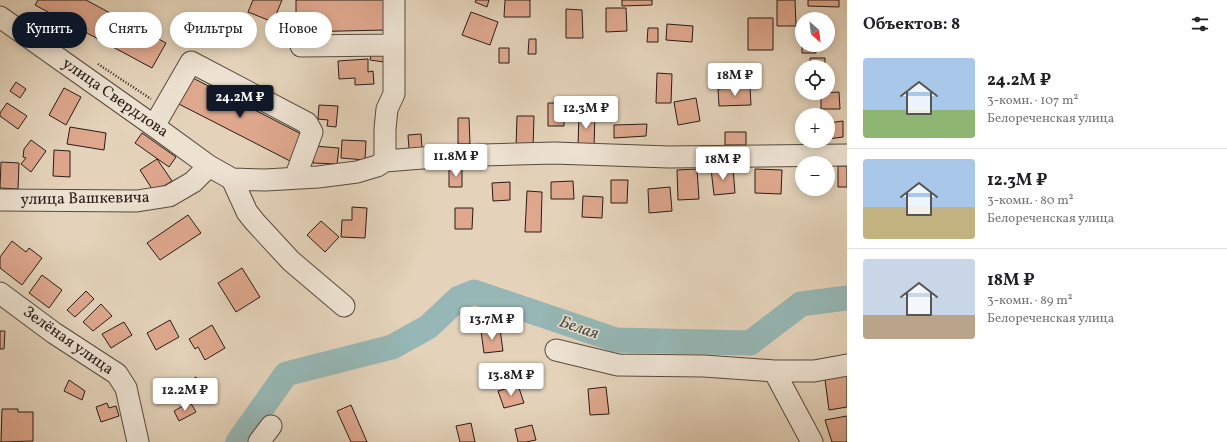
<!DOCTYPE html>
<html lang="ru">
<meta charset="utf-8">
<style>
:root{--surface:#fff;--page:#f6f6f6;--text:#202124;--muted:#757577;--line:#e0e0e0;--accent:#111827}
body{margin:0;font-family:Vollkorn,serif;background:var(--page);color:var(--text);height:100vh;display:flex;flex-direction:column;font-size:15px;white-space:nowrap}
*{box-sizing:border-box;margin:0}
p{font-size:13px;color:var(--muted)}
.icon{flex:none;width:22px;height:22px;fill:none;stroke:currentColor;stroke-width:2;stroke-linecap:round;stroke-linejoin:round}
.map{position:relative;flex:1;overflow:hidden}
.sheet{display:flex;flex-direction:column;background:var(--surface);width:380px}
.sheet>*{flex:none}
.hud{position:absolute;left:12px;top:12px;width:380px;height:36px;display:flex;gap:8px}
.needle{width:26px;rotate:152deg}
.buttons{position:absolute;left:795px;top:12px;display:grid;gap:8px}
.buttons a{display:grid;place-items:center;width:40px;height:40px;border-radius:50%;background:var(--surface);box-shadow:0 2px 10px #0003;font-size:20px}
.price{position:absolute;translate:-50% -34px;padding:0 9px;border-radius:4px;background:#fff;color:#222;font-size:13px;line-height:26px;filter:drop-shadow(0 1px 2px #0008)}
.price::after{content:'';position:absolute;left:50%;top:24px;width:12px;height:9px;margin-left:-6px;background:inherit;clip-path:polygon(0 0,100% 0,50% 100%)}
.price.on{background:var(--accent);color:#fff}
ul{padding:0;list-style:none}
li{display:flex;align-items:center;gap:12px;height:100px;padding:0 16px}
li+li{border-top:1px solid var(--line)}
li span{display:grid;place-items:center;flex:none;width:112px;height:80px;border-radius:4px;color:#555}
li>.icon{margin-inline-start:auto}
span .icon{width:48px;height:48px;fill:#fffc;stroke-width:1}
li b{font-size:17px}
h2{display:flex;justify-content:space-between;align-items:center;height:48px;padding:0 16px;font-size:17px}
.pill{padding:0 14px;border-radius:18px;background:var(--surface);box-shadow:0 2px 10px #0003;font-size:14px;line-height:36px}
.pill.on{background:var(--accent);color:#fff}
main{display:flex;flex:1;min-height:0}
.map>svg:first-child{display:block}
</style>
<main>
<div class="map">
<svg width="847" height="442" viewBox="0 0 847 442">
<rect width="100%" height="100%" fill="#e4d3ba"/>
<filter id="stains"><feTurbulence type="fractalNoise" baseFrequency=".005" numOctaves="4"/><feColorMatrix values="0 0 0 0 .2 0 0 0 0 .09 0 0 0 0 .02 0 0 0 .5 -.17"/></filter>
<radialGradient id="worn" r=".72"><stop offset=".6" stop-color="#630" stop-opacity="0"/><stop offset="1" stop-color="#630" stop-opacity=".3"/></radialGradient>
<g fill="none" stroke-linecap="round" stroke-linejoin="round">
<path stroke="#96b7b5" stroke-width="25" d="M238,442L286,374L392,347L428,327L459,298L474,292L616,340L750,343L801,304L847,298"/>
</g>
<path fill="#dfa88e" stroke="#281c17" d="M38,0H86L166,43L152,68L35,5Z
M253,0H282L273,22L248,12Z
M296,0H387V30L296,32Z
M476,0H489L487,7L475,2Z
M505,0H530V17H504Z
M622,0H652V5L622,6Z
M777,0H795L796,26H777Z
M808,0H839V7L808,6Z
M606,8H626L627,31L606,32Z
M566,9L582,10L583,38H566Z
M471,12L498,22L490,45L462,35Z
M748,18H773V50H748Z
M667,24L693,26L692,42L666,40Z
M648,28H658V42H647Z
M529,39H536V54H528Z
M802,44L816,45V53H802Z
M499,48H509V63H499Z
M372,50L385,52L384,62L370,60Z
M810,58H825V67H810Z
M368,59V72L373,71L374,84L355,85V78L339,79L338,61Z
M657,73L672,74L671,103H656Z
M189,76L305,136L292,162L175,102Z
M16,82L26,89L20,98L10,91Z
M750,87L751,105L719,106L718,89Z
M64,88L81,97L66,125L49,115Z
M839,92L840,109H821V93Z
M696,98L700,121L678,125L674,102Z
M7,103L27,116L18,129L0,116V113Z
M548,103H564V126H548Z
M319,105L338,106L336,127L327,126L328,120L318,119Z
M579,113L595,114L594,148L578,147Z
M517,116H534L533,148H516Z
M458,118H469L470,144H458Z
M843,121V137L828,139V123Z
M647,124L646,136L614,138V125Z
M70,127L106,133L104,150L67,144Z
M725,132H746V145H725Z
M142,133L176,157L169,167L135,143Z
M421,134L422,148L409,149L408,135Z
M31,140L46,151L31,172L21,164L26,158L23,157L24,149Z
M342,140L366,141L365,160L341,158Z
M314,146L339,148L337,164L313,163Z
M54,150L70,151V177L53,176Z
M157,159L172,181L154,192L140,170Z
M1,162L19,163L18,189L0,188Z
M838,166H847V187H838Z
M449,168H462V187H449Z
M733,168L735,193L714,195L711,169Z
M697,169L699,199L678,200L677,170Z
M755,169L782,170L781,194L755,193Z
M611,180H628L627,203H611Z
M573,181L574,199H551V182Z
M510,182V200L493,201L492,183Z
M670,187L672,211L649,213L648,189Z
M527,191L542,192L541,232H525Z
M583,196L603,197L602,218L582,217Z
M352,207L367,208L365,238L341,237L342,220H352Z
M455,208H473L472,229H455Z
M188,215L201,233L160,260L147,243Z
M321,221L339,237L325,252L307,235Z
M12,241L26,252L29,248L42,258L22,285L0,268V257Z
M242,268L260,297L236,312L218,283Z
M42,275L62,290L49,308L29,293Z
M86,291L94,299L75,317L67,310Z
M101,304L112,316L93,331L83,322Z
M170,320L179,337L156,350L147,333Z
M124,322L132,335L111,348L102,334Z
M212,325L225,348L205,360L198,347L195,349L189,339Z
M500,329L503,351L484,353L481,331Z
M0,331H5L4,349H0Z
M847,368V407L829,410L824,372Z
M196,377L204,389L188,399L180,387Z
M69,380L85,391L82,400L64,391Z
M518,385L524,403L504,408L498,391Z
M606,387L609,414L590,415L588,389Z
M190,402L196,412L179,421L174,411Z
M107,403L109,408L116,406L119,416L101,422L96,407Z
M351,405L367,442H351L337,411Z
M2,409H18V412H33V441L1,442Z
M847,416V442H832L825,420Z
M471,423L475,442H460L456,426Z
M532,425L536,440L526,442H518L515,429Z"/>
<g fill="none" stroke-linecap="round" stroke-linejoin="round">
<defs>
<path id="minor" d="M0,17L154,126L209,166L232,179L265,180L318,177L357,172L377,166L385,161L447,156L554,153L669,157L847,155
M301,46L394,45
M154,126L191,62L307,123L312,132L295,178
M385,161V129L387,109L394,94V0
M232,179L247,212L255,222L291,261L344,306
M0,200L137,201L169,196L193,182L209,166
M0,293L54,333L117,374L126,388L138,442
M556,350L618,365L704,366L774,371H814L847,365
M774,371L812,442
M259,442L271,426"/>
</defs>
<use href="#minor" stroke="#574a40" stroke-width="23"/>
<path stroke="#281c17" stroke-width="2.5" stroke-dasharray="1 2" stroke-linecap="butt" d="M98,64L151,99"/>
<use href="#minor" stroke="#ede2d2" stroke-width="21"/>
</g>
<g text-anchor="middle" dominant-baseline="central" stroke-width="3" stroke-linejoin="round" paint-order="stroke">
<g font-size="16" fill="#281c17" stroke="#ede2d2">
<text transform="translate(115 98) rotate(35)">улица Свердлова</text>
<text transform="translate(85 199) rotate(-1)">улица Вашкевича</text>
<text transform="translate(68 341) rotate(35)">Зелёная улица</text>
</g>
<g font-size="17" font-style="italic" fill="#494a46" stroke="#ede2d2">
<text transform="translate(579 328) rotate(19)">Белая</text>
</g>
</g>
<rect width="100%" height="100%" filter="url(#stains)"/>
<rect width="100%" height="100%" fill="url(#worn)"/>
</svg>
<div class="buttons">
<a><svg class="needle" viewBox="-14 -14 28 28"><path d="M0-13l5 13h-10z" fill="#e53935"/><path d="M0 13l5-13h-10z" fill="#757577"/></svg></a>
<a><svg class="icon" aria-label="locate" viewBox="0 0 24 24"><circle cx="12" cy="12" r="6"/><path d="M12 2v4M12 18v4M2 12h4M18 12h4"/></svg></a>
<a>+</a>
<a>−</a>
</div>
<b class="price" style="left:735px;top:97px">18M ₽</b>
<b class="price on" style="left:240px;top:119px">24.2M ₽</b>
<b class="price" style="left:586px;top:130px">12.3M ₽</b>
<b class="price" style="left:456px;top:178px">11.8M ₽</b>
<b class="price" style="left:723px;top:181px">18M ₽</b>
<b class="price" style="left:492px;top:341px">13.7M ₽</b>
<b class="price" style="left:511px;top:397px">13.8M ₽</b>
<b class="price" style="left:185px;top:412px">12.2M ₽</b>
<div class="hud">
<a class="pill on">Купить</a>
<a class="pill">Снять</a>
<a class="pill">Фильтры</a>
<a class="pill">Новое</a>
</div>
</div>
<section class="sheet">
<h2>Объектов: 8<svg class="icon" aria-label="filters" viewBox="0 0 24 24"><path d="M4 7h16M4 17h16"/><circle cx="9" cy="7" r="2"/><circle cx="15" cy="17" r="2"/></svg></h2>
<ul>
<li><span style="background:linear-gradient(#a9c7e8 65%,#8fb573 0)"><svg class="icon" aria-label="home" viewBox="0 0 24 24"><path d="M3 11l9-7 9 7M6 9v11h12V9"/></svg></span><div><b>24.2M ₽</b><p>3-комн. · 107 m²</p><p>Белореченская улица</p></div></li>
<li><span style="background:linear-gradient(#a9c7e8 60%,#c2b280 0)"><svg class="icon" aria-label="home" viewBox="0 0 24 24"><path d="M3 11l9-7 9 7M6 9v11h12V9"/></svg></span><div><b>12.3M ₽</b><p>3-комн. · 80 m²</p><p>Белореченская улица</p></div></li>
<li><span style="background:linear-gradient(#c9d6e8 70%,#b9a48a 0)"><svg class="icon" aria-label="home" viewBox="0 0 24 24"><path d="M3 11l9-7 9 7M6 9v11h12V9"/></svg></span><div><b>18M ₽</b><p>3-комн. · 89 m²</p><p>Белореченская улица</p></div></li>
</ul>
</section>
</main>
